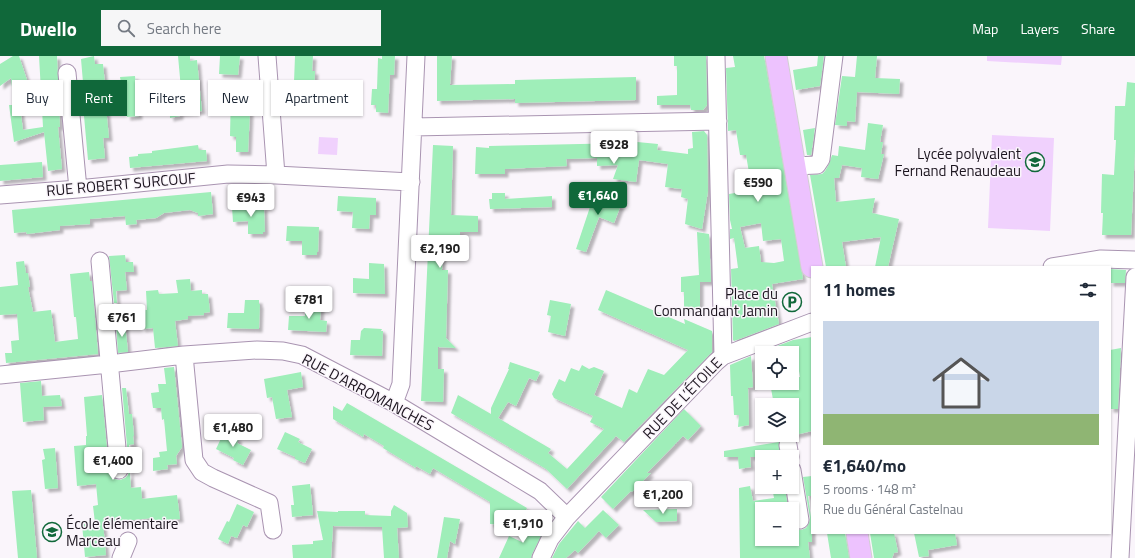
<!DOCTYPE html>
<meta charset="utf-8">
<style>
:root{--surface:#fff;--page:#f6f6f7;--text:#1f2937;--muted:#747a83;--line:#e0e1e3;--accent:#10683a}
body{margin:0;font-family:"Titillium Web",sans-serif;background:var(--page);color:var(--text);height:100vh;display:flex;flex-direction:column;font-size:15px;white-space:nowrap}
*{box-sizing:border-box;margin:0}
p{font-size:13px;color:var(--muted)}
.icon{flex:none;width:22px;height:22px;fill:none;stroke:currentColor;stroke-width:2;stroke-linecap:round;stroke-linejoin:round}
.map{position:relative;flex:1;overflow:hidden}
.drawer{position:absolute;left:811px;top:210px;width:300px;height:268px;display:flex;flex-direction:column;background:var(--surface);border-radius:0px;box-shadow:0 1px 3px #0004}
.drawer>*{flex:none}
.guide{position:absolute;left:12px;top:24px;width:380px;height:36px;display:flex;gap:8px}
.controls{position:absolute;left:755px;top:290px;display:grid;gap:8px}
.controls a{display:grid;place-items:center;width:44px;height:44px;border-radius:0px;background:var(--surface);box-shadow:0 1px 3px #0004;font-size:20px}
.price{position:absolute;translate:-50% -34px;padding:0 9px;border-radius:4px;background:#fff;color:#222;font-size:13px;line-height:26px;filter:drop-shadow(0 1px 2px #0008)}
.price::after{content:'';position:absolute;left:50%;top:24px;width:12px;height:9px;margin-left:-6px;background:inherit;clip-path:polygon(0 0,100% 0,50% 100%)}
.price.on{background:var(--accent);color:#fff}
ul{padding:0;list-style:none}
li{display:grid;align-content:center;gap:8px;height:212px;padding:0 12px}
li+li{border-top:1px solid var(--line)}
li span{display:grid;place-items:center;height:124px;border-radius:0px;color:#555}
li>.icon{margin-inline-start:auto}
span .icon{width:72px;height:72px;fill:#fffc;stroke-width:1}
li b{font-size:17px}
h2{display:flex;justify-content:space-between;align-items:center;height:48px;padding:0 12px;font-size:17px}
.tag{padding:0 14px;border-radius:0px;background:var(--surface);box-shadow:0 1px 3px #0004;font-size:14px;line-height:36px}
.tag.on{background:var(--accent);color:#fff}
header{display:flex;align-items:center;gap:24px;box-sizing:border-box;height:56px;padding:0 20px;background:var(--accent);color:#fff}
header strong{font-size:19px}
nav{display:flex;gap:22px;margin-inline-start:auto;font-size:14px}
.search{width:280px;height:36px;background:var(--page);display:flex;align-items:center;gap:10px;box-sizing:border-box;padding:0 14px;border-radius:0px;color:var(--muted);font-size:15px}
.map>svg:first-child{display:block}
</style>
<header>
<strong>Dwello</strong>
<div class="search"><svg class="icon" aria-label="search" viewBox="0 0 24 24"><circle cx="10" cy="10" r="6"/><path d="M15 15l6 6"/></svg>Search here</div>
<nav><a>Map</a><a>Layers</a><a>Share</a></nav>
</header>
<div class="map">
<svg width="1135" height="502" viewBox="0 0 1135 502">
<defs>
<filter id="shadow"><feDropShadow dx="3.5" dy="3.5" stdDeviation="1" flood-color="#0004"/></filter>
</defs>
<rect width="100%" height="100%" fill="#faf5fb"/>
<path fill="#f0d1fd" d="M987,0H1062L1061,9L987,5Z
M992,79L1054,82L1050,175L988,172Z
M319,81L338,82L337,99L318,98Z"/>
<path fill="#9feeb9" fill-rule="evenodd" filter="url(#shadow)" d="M13,0H19L35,48L20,51L23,74L43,71L39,0H57L60,71H58L62,113L48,115L44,76L14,86L9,49H14L11,22L0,30V8Z
M94,0L95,8H103L105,28L102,29L105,51H106L109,82H103L105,102L88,104L82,38H84L81,3Z
M178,0H190V5L197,4L202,55L180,57V60L170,62V58H168L167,35L181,33Z
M220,0H240L238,19L219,18Z
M295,0H313L312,15H315L314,36H306L305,53L293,52Z
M382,0H395L394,19H390L388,57L376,56V49H371L372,33H377L378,2L382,3Z
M437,0H452L450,29L515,28V24L636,21V44L515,47V43L437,45Z
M674,0H706L707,49L703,54H691L690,49H657V40L677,39V10H674Z
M733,0H764L803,223L772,228L779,268L734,285L733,284L731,213L738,212L734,182L730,183V173H732L730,164L729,138L752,134L746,99H740L736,74L728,75L726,12L735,11ZM761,167L763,185L781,183L784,205L774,207L761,206L759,190L745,192L740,171Z
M818,0H824L820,30L796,34L793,14L817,10Z
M857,0H877L875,22L900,23L899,38L857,36L855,66L847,65V70L835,69L842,20L855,21Z
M135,20L139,60L127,61L124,37H123L120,21Z
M1127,26L1135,27V94L1131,179H1102L1103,157H1101L1102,118L1114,119L1116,84H1114L1115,50H1125Z
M231,34L251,35L248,96H236V81L230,80Z
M868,67L883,69L880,86H883L881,98H884L878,123L861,121L862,112L842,109L839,122H834L836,146L875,142L872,157L899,163L888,211H875L881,181L842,186L846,211H826L810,119L822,118L825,115L829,108L832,99L838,100L839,90L865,94Z
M815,72L811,99H807L803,74Z
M704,75L707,79L708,135L702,173L685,168L688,143L681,141L682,133L665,131L668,108L639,104L636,126L613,123L618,109L597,110V102L566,103L567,110L505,113V118H475L476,91L489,92V90L626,87L627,85L658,88L657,94L688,98V93L693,92L692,76Z
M198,89L199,94H206L207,105L130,112L129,101L138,100V98L152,97V95Z
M433,89L453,90L451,159L478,160V176H460V190L443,189L442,214H448L446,282L456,292L438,291V313H444L443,346L421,345Z
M42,106L43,121L0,125V109Z
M614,132L610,145L621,149L614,167L599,161L586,196L576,193L592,145L597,147L598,133Z
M211,136L213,158L198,160V157L190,154L164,157L156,162L136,164L137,168L126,169L125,160L90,163V168L60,170V174L27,178L26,176L14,177L12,154Z
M492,137H505V143L552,140V151L490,153L489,143H492Z
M338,140L376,142V159H370L369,173L352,172L353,156L337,155Z
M232,151H264L265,176H263V178H248V165L233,166Z
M287,170L319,171L318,196H317V199H302V185H286Z
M697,176L709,178L711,226H700V252L684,253V236H681V221L699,219Z
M125,199L126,206H133L134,216H125L127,234L116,235L117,247H114L109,200Z
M24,205L26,217H28L30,231H28L33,256L51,254L55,286L78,283L76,261H74L70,218L89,216L90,225H92L98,298L6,307L5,297H12L11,285L19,284L17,258L0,259V231L18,229L16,206Z
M369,207L384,208L385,238L353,237V222L369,223Z
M1110,213L1126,214L1125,227H1110Z
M190,223L191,235L202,234V238H208L210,256L204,257V259L188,260V263L175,265L178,290L155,292L153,272L142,273L140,254H147L146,235L158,234L159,238L178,237L176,224Z
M606,234L685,268L684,263L712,275V296L624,386L616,380L567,433L546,413L451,357L458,339L491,358V352L509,313H508L510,306L540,316L536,325L529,322L516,350L508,346L498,362L551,393L548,397L567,413L604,373L590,366L593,360L554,342L552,338L559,323L565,326L571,312L579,315L582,309L589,313L594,311L604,315L594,339L622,352L629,333L637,337L648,313L664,319L688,294L598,254Z
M245,244H259V248H260L259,273L227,272L228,257H244Z
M550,244L571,248L565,280L548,276L551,260L547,259Z
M305,246L320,247L319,250L321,251L320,264L327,265L326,276L288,274L289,260H305Z
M125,267L128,296L118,297L116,268Z
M364,272L382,273L381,275H383L382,300L350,299L351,284H360L361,275Z
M812,281V375L795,379L796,383L792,380L787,379L782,381L780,384L779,379H792V349H774L770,327H792V321H800L796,297H759L793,284Z
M1121,292L1118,353H1110V294Z
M751,300L753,331L748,332L749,369L738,371L739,359H734L733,340H731L730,309Z
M174,311L182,391L176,400L177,408L167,409L168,413L153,415V402L160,401L159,396L167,395L164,363L162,364L161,352H153L151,337L159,336L158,328H166L164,312Z
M301,316L303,331L287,334L292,361L276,363L272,341L267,342L264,323Z
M41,325L42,340L60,339L62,350L43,351L44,364L23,366L20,327Z
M122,332H126L129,358H132L134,380H133L134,388L129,389L131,404H129L131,432L141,431L142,443L177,439L180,463L154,465L153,462L103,467L106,499L85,501L82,468L95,467L93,450L98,449L96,428L77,430L74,390L86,389V380H87L84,341L102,339L109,415L111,419L114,423L120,424L125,422L128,419L129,413Z
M347,347L527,452L521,463L512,458L507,469L490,468V446L433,412L430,418L416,410V412L383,392L384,390L364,378L363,381L333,363V350L342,355Z
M684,353L701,370L688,384L683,380L647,417H651L632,436L631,435L613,453L601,441Z
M224,376L239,383L237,387L251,394L243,409L233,404L234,402L216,393Z
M285,376L300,383L298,386L312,393L305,407L295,403V401L277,393Z
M779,386L780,401H750L751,411L739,413L738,401H724V395Z
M55,392L58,432L45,433L42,404L45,403L43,393Z
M812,420V440H808L812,468V486H808L810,502H740L739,432L750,430L753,445L774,442L772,431H785L788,453H762V483H792V470L796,473L801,474L806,472L809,467L810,462L803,421Z
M310,428L313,459L292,461L291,449H294L292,430Z
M31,434L37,502H18L12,435Z
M237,448L254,456L247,471L243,469L237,482L231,480L228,488L218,483L227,465L229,466Z
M394,449L407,457L408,471L397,472L399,502H384L382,471L333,470L331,502H293L292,489L313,488V485L323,484L317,455L338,456V455H365V459L391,460V455Z
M677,453V465L656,466L643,454Z
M603,454L619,469L606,482L599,475L578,497L575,494L566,502H552L559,488L578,465L585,472Z
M444,461L460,463L455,488L450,485L447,502H437Z
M532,466L545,472L532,498L531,502H499L509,480L522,486Z
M827,477H845L849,502H831Z
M870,477H894L898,496L894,497L892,502H874Z
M914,477H955L957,489L928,494L929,500L919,501Z"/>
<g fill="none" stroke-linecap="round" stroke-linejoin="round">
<defs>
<path id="minor" d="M267,0L276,119
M716,0L723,300
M67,17L78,133
M413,71L718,65
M795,110L817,109L821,103L834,0
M0,139L78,133L228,118L276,119L411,126
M100,205L119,414
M1052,211L1101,203L1135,204
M184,299L194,404L202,416L213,422L269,447L273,474
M0,319L109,308L184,299L257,294L283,295L302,299L394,347L540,435L567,461
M394,347L401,328L416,0
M788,389L790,401
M792,414L800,464
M121,502L128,485
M541,502L550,483L567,461L716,306L723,300L812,266
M1120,502L1135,221"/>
<path id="major" d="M776,0L812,211
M857,477L861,502"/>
</defs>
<use href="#minor" stroke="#a994b1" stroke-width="19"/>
<use href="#major" stroke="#d2d0d2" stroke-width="23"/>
<use href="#minor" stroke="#fff" stroke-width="17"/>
<use href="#major" stroke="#edc2fe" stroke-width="21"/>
</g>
<defs>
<symbol id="school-ring" viewBox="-11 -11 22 22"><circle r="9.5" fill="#faf5fb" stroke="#10683a" stroke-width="1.5"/><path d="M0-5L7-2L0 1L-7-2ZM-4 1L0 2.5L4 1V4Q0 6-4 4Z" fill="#10683a"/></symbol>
<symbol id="parking-ring" viewBox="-11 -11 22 22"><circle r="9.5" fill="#faf5fb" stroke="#10683a" stroke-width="1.5"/><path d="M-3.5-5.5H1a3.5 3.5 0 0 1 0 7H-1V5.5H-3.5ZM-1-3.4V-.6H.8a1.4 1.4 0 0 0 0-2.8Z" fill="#10683a"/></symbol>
</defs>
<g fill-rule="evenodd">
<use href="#school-ring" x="1024" y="95" width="22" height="22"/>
<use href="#parking-ring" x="781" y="235" width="22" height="22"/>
<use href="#school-ring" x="41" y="465" width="22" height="22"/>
</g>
<g text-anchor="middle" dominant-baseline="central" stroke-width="3" stroke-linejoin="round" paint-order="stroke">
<g font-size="15" fill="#1d1620" stroke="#faf5fb" text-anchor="end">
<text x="1021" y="97">Lycée polyvalent<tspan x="1021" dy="17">Fernand Renaudeau</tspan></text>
<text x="778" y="237">Place du<tspan x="778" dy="17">Commandant Jamin</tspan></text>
<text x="66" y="467" text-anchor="start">École élémentaire<tspan x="66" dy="17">Marceau</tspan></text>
</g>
<g font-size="15" fill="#1d1620" stroke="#faf5fb">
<text transform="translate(121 128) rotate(-5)">RUE ROBERT SURCOUF</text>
<text transform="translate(368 336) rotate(28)">RUE D’ARROMANCHES</text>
<text transform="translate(682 342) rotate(-46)">RUE DE L’ÉTOILE</text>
</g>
</g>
</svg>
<div class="controls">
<a><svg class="icon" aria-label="locate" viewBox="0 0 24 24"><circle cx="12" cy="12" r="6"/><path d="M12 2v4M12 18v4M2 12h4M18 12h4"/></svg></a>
<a><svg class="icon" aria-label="layers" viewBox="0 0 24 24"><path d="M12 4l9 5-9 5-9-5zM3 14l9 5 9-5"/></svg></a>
<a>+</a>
<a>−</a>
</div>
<b class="price" style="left:614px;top:109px">€928</b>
<b class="price" style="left:758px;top:147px">€590</b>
<b class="price on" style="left:598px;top:160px">€1,640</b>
<b class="price" style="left:251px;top:162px">€943</b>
<b class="price" style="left:440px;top:213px">€2,190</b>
<b class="price" style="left:309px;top:264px">€781</b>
<b class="price" style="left:122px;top:282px">€761</b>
<b class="price" style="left:233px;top:392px">€1,480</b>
<b class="price" style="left:113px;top:425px">€1,400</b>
<b class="price" style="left:663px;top:459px">€1,200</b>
<b class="price" style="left:523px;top:488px">€1,910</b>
<div class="guide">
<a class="tag">Buy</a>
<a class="tag on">Rent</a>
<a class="tag">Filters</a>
<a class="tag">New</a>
<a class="tag">Apartment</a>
</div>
<section class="drawer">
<h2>11 homes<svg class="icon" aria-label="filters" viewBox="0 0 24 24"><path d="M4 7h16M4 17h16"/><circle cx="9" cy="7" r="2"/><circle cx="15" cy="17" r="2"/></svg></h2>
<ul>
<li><span style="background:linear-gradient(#c9d6e8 75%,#8fb573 0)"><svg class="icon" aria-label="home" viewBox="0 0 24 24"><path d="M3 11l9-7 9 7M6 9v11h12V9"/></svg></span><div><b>€1,640/mo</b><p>5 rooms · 148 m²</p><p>Rue du Général Castelnau</p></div></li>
</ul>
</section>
</div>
